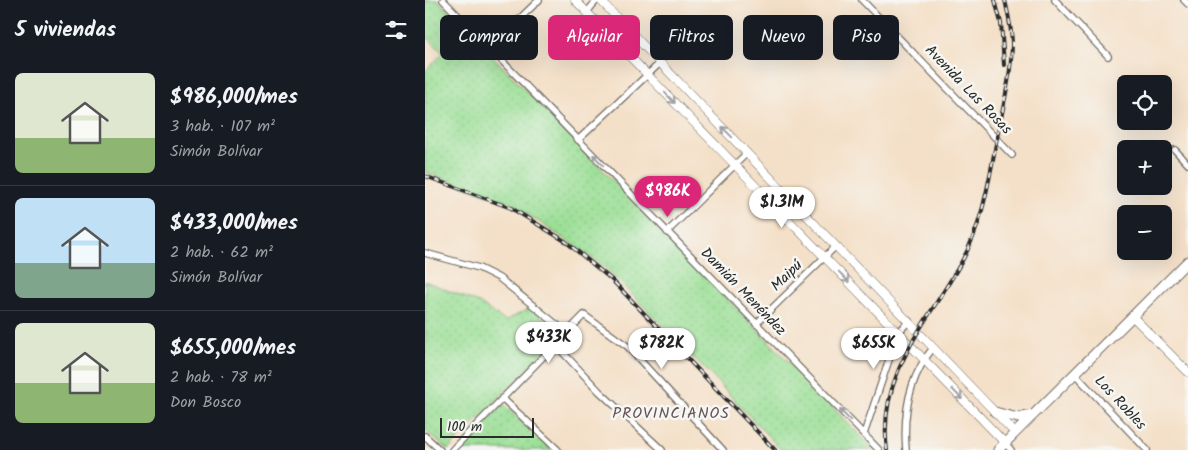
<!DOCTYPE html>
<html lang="es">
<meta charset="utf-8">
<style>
:root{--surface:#171b24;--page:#242831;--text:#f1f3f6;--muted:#9ea1a6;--line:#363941;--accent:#db2777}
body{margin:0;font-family:Kalam,sans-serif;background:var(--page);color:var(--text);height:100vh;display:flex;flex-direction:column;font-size:19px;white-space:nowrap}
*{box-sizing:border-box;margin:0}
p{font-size:16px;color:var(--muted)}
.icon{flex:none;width:28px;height:28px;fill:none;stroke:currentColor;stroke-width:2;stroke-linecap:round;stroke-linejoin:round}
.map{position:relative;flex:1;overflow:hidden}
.details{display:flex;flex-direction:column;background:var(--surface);width:425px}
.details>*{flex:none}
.banner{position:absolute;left:15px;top:15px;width:475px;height:45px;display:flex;gap:10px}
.controls{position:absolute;left:692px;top:75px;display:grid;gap:10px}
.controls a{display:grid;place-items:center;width:55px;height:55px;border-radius:8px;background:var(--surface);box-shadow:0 5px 20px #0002;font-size:25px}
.scale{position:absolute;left:15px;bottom:12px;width:94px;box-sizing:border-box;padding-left:5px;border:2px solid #2b2b2b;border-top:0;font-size:14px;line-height:18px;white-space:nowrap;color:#2b2b2b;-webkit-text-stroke:4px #f6f6f2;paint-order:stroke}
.price{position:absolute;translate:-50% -42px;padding:0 11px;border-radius:18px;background:#fff;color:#222;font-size:16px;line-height:32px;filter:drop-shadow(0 1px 2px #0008)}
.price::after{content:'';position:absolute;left:50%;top:30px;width:15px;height:11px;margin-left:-8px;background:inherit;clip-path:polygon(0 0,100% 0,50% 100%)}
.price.active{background:var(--accent);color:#fff}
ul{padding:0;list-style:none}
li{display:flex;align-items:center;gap:15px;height:125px;padding:0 15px}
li+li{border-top:1px solid var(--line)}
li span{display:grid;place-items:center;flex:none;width:140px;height:100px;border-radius:8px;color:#555}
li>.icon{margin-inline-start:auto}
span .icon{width:60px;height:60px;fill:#fffc;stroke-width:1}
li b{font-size:21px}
h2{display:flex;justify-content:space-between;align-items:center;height:60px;padding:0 15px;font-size:21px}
.pill{padding:0 18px;border-radius:8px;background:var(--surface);box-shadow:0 5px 20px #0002;font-size:18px;line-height:45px}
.pill.active{background:var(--accent);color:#fff}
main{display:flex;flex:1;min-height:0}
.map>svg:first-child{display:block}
</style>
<main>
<section class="details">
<h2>5 viviendas<svg class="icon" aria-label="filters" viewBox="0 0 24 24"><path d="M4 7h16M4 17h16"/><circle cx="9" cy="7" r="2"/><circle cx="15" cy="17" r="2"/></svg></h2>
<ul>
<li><span style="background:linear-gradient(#dfe7d0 65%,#8fb573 0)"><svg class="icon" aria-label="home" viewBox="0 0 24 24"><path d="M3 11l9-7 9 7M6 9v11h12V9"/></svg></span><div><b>$986,000/mes</b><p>3 hab. · 107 m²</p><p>Simón Bolívar</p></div></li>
<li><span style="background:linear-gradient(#bfe0f5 65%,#7fa58c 0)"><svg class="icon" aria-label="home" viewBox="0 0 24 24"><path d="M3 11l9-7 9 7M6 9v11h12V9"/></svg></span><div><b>$433,000/mes</b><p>2 hab. · 62 m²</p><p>Simón Bolívar</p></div></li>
<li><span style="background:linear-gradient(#dfe7d0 60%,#8fb573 0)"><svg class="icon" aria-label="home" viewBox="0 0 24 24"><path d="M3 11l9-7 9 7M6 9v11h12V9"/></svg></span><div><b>$655,000/mes</b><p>2 hab. · 78 m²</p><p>Don Bosco</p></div></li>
</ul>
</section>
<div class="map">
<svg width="763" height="450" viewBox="0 0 763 450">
<defs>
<pattern id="grass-dots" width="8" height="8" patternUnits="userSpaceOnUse" patternTransform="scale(1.25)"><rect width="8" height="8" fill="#9bdf96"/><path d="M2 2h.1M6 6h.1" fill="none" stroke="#86c081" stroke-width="1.8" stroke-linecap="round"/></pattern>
</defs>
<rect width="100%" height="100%" fill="#f6f6f2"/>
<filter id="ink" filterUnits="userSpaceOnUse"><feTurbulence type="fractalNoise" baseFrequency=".02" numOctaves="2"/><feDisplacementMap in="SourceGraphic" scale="10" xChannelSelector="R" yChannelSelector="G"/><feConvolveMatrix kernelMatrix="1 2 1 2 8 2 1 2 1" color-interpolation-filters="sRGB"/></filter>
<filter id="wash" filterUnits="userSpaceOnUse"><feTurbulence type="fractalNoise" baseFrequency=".0096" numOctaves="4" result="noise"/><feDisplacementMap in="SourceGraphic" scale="20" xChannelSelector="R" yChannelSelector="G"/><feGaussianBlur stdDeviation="1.12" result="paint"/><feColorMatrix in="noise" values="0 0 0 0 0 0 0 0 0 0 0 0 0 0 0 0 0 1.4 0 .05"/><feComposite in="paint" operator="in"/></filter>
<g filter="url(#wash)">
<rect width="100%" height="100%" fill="#f4e0c8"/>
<path fill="url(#grass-dots)" stroke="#638560" d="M0,0H13L449,450H356L286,375L179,266L88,204L0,172V71L18,53L0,35Z
M0,281L54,303L80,321L106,308L136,334L23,450L0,430Z
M78,404L126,450H33Z"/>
</g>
<g filter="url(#ink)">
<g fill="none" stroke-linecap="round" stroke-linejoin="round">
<defs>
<path id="street" d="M18,0L454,450
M437,0L587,155
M630,0L683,56
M759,0L763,4
M162,12L172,0
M64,48L114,0
M153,140L235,63
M750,150L763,164
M242,232L322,153
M0,253L54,268L74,278L141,332
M331,324L411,246
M130,344L174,391L237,450
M650,374L722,450
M77,398L133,450
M439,434L473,333L484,321
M0,436L15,450
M580,443L586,450
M27,450L159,315L202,346L298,450
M481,450C478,413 484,377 508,348"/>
<path id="secondary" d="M150,0L580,443
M175,0L590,433
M707,316L763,372"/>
<path id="primary" d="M570,412L593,418L608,415
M573,450L763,261"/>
</defs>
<use href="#street" stroke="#716a62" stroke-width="8"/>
<use href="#secondary" stroke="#716a62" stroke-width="9"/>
<use href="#primary" stroke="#716a62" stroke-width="11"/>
<use href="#street" stroke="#fff" stroke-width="5.5"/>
<use href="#secondary" stroke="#fff" stroke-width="8"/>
<use href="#primary" stroke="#fff" stroke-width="9"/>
<defs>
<path id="rail" d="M570,0L576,23L579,65
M0,176L86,208L140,241L187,280L350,450
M462,450C452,374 503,322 537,261C558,223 564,180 572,138C578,107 586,76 587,45C587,30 583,14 580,0"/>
</defs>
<use href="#rail" stroke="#2b2b2b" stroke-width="4"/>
<use href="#rail" stroke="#f6f6f2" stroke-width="2" stroke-dasharray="5.5" stroke-linecap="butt"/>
</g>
<defs><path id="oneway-shaft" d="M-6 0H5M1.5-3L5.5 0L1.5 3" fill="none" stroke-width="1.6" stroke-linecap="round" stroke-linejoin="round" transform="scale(1.25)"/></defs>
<g stroke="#a0a0a0">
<use href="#oneway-shaft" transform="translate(245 98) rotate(46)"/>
<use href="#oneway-shaft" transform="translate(302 132) rotate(-134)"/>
<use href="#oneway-shaft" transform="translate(173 160) rotate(-134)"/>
<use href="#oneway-shaft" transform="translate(419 277) rotate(46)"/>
<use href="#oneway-shaft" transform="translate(532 394) rotate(46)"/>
<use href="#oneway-shaft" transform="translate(420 415) rotate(-134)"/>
</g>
</g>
<g text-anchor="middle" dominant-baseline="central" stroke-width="5" stroke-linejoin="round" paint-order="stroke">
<g font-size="15" fill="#2b2b2b" stroke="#f6f6f2">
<text transform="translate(543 90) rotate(46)">Avenida Las Rosas</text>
<text transform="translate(362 276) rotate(-44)">Maipú</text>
<text transform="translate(318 292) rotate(46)">Damián Menéndez</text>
<text transform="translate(695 403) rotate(47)">Los Robles</text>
</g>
<g font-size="16" letter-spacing="1" fill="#66545a" stroke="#f6f6f2">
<text x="246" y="413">PROVINCIANOS</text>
</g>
</g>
</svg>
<div class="controls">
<a><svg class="icon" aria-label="locate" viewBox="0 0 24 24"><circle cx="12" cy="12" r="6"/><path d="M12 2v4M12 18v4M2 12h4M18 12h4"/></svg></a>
<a>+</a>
<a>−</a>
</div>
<div class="scale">100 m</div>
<b class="price active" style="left:243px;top:218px">$986K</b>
<b class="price" style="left:357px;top:229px">$1.31M</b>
<b class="price" style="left:124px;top:364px">$433K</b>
<b class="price" style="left:237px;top:370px">$782K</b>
<b class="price" style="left:449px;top:370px">$655K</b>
<div class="banner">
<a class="pill">Comprar</a>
<a class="pill active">Alquilar</a>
<a class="pill">Filtros</a>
<a class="pill">Nuevo</a>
<a class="pill">Piso</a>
</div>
</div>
</main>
